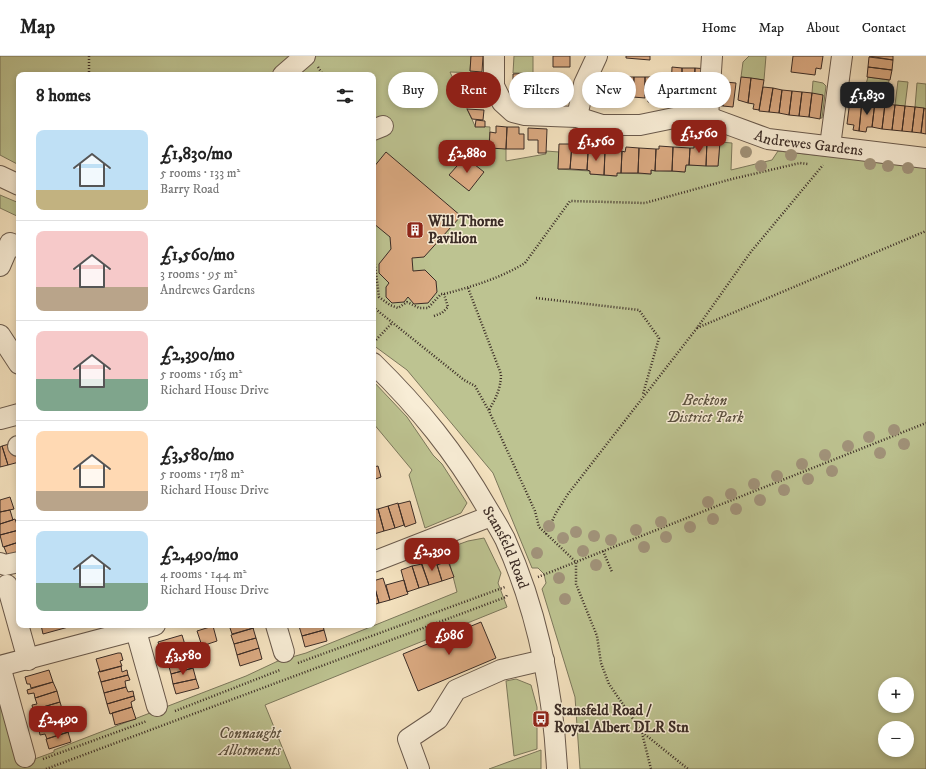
<!DOCTYPE html>
<meta charset="utf-8">
<style>
:root{--surface:#fff;--page:#f6f6f6;--text:#222;--muted:#767676;--line:#e0e0e0;--accent:#8f2418}
body{margin:0;font-family:"IM FELL DW Pica",serif;background:var(--page);color:var(--text);height:100vh;display:flex;flex-direction:column;font-size:15px;white-space:nowrap}
*{box-sizing:border-box;margin:0}
p{font-size:13px;color:var(--muted)}
.icon{flex:none;width:22px;height:22px;fill:none;stroke:currentColor;stroke-width:2;stroke-linecap:round;stroke-linejoin:round}
.map{position:relative;flex:1;overflow:hidden}
.panel{position:absolute;left:16px;top:16px;width:360px;height:556px;display:flex;flex-direction:column;background:var(--surface);border-radius:8px;box-shadow:0 2px 6px #0003}
.panel>*{flex:none}
.hud{position:absolute;left:388px;top:16px;width:380px;height:36px;display:flex;gap:8px}
.controls{position:absolute;left:878px;top:621px;display:grid;gap:8px}
.controls a{display:grid;place-items:center;width:36px;height:36px;border-radius:50%;background:var(--surface);box-shadow:0 2px 6px #0003;font-size:20px}
.price{position:absolute;translate:-50% -34px;padding:0 9px;border-radius:8px;background:var(--accent);color:#fff;font-size:13px;line-height:26px;filter:drop-shadow(0 1px 2px #0008)}
.price::after{content:'';position:absolute;left:50%;top:24px;width:12px;height:9px;margin-left:-6px;background:inherit;clip-path:polygon(0 0,100% 0,50% 100%)}
.price.selected{background:#222;color:#fff}
ul{padding:0;list-style:none}
li{display:flex;align-items:center;gap:12px;height:100px;padding:0 20px}
li+li{border-top:1px solid var(--line)}
li span{display:grid;place-items:center;flex:none;width:112px;height:80px;border-radius:8px;color:#555}
li>.icon{margin-inline-start:auto}
span .icon{width:48px;height:48px;fill:#fffc;stroke-width:1}
li b{font-size:17px}
h2{display:flex;justify-content:space-between;align-items:center;height:48px;padding:0 20px;font-size:17px}
.pill{padding:0 14px;border-radius:18px;background:var(--surface);box-shadow:0 2px 6px #0003;font-size:14px;line-height:36px}
.pill.selected{background:var(--accent);color:#fff}
header{display:flex;align-items:center;gap:24px;box-sizing:border-box;height:56px;padding:0 20px;background:var(--surface);border-bottom:1px solid var(--line)}
header strong{font-size:19px}
nav{display:flex;gap:22px;margin-inline-start:auto;font-size:14px}
.map>svg:first-child{display:block}
</style>
<header>
<strong>Map</strong>
<nav><a>Home</a><a>Map</a><a>About</a><a>Contact</a></nav>
</header>
<div class="map">
<svg width="926" height="713" viewBox="0 0 926 713">
<rect width="100%" height="100%" fill="#f5e3c0"/>
<filter id="stains"><feTurbulence type="fractalNoise" baseFrequency=".005" numOctaves="4"/><feColorMatrix values="0 0 0 0 .2 0 0 0 0 .09 0 0 0 0 .02 0 0 0 .5 -.17"/></filter>
<radialGradient id="worn" r=".72"><stop offset=".6" stop-color="#630" stop-opacity="0"/><stop offset="1" stop-color="#630" stop-opacity=".3"/></radialGradient>
<path fill="#bdc391" stroke="#7c785c" fill-rule="evenodd" d="M0,0H471L470,15H478V17L450,16L475,70L490,71L489,91L506,93V105L546,98V95L559,96L558,113L590,115V118L616,120L617,117L651,118V114L685,116L686,109L718,110L720,86L732,87L731,114L772,104L778,95L926,111V713H580L575,641L542,533L546,527L544,518L538,512H532L493,417L407,314L373,289V19H19V109L0,99ZM885,628H907V650H885ZM885,672H907V694H885Z
M514,0H533V17H513Z
M749,0H766L764,24L741,21L743,6Z
M868,21L889,24L885,48L862,45L864,28H866Z
M813,25L823,27L826,30L822,62H820L812,37Z
M898,25L908,26L905,50L895,49Z
M917,27L926,28V53L915,51Z
M0,139L19,147V161L0,152Z
M373,325L407,361L433,399L442,408L467,447L461,457L425,472L409,419L412,414L373,367Z
M484,482L501,517L498,527L507,551L265,649L291,713H0V640L29,705L54,696V694L246,620L278,605L306,597L457,536L446,493L468,485Z
M516,623L531,629L537,651V693L514,700L506,625Z
M541,694V713H489Z"/>
<path fill="#dbaa82" stroke="#3b2c26" d="M471,0H483L482,16L470,15Z
M553,0H570V11H553Z
M626,0H650V4L626,2Z
M793,0H823L821,13L816,12L815,19L791,16Z
M869,0H893V4Z
M869,1L893,4L892,14L868,11Z
M672,11L682,12V34H675V36H671Z
M868,11L892,14L890,24L867,21Z
M682,12H695L694,37L686,36V31H682Z
M695,12L708,13L703,37H694Z
M533,17L532,42H524V37H519V32H513V18Z
M462,20L482,21L481,41L461,40Z
M623,21H634L633,41H622Z
M634,21H645V42L633,41Z
M645,21H658L657,46H648V41L645,40Z
M658,21H671L670,41H666L665,46H657Z
M741,21L751,22L748,47L738,44Z
M751,22L764,24L759,54L753,53L754,48L748,47Z
M554,23H567L566,43H559V45H553Z
M536,25L554,26V38L535,37Z
M715,25L725,26L723,50L713,49Z
M725,26L736,27L733,51L723,50Z
M600,28H619V40L600,41Z
M763,31L773,32L769,56L759,55Z
M773,32L782,34L779,57L769,56Z
M782,34L792,35L789,59L779,57Z
M792,35L802,36L799,60L789,59Z
M802,36L812,37L809,61L799,60Z
M812,37L823,39L820,63L809,61Z
M850,44L862,45L859,75L853,74L854,69L847,68Z
M862,45L875,46L872,71H867L866,76L859,75Z
M875,46L885,48L882,73L872,71Z
M885,48L895,49L892,74L882,73Z
M895,49L905,50L902,75L892,74Z
M905,50L915,51L912,76L902,75Z
M915,51L924,52L921,77L912,76Z
M924,52L926,53V78L921,77Z
M467,53L484,54L483,64L472,63Z
M476,64L485,65V71H475Z
M496,70L507,71L506,93L489,92L490,76L496,77Z
M507,71H519V78H524V93H506Z
M528,72L547,73L546,97H538V84H528Z
M694,85H707L706,110L689,109L690,92H694Z
M707,85L720,86L718,110H706Z
M559,88H572L570,113H558Z
M572,88L585,89V97H588L587,114L570,113Z
M659,90L673,91L672,115H655L656,93H659Z
M626,91L639,92L638,117H621L622,95L625,96Z
M673,91L690,92L689,109H686L685,116L672,115Z
M639,92L656,93L655,115L651,114V118L638,117Z
M591,94L605,95L604,119L590,118V115L587,114L588,97H591Z
M605,95H622L621,117H617V120L604,119Z
M386,96L461,160L424,201L412,202L413,215L425,214L436,225L437,236L428,247L414,248L408,241L404,246L392,247L386,241V231L389,227L379,217V208L391,193L390,181L373,167V112Z
M465,101L484,116L469,135L449,119Z
M13,387L19,406L8,409L2,390Z
M2,390L8,409L0,411V391Z
M378,410L381,421L373,424V411Z
M10,441L14,453L0,456V444Z
M410,445L416,467L405,471L398,448Z
M398,447L404,469L395,472L388,450Z
M388,450L395,472L384,475L378,453Z
M378,453L384,475L374,478L373,454Z
M10,454L13,464L0,468V456Z
M15,463L19,474L0,479V468Z
M19,474V486L3,491L0,479Z
M19,486V498L8,501L4,491Z
M435,502L442,525L429,529L421,507Z
M448,505L454,521L442,525L437,509Z
M422,508L429,529L419,532L412,510Z
M412,510L419,532L407,536L401,514Z
M383,522L390,544L379,547L373,525Z
M404,524L408,538L390,544L386,529Z
M373,525L379,547L373,549Z
M481,566L496,602L418,635L403,598Z
M41,569H71L72,570L43,578Z
M229,569H253L254,572L232,578Z
M323,569L324,574L302,580L299,570Z
M213,570L217,585L202,590L197,575Z
M253,572L256,582L234,588L231,579Z
M324,574L327,585L305,591L302,580Z
M182,579L186,592L164,598L163,593H160L158,586Z
M256,582L259,592L237,599L234,588Z
M187,591L190,601L168,607L165,597Z
M259,592L262,603L240,610L237,599Z
M118,597H121L123,604L120,605L122,610L100,616L96,603Z
M190,601L193,612L171,618L168,607Z
M121,610L122,616L127,614L128,619L101,626L98,616Z
M193,612L196,623L173,628L171,618Z
M49,614L53,626L31,632L30,628H27L25,621Z
M128,619L130,624L125,625L126,631L104,637L101,626Z
M196,623L199,632L176,638L173,628Z
M53,626L57,635L35,642L34,637L28,638L27,634Z
M126,631L128,636L133,635L134,640L107,648L104,637Z
M57,635L60,646L33,654L32,649L37,648L35,642Z
M134,640L135,644L131,646L132,651L110,658L107,648Z
M60,646L63,656L41,663L39,657L35,658L33,654Z
M132,651L136,663L115,669L112,657Z
M63,656L66,667L39,674L37,669L42,668L41,663Z
M66,667L69,676L47,683L45,678L40,679L39,674Z
M68,676L71,686L49,693L46,683Z"/>
<g fill="none" stroke-linecap="round" stroke-linejoin="round">
<defs>
<g id="minor">
<path id="s1" d="M494,0V30L502,46L513,56L525,59L577,61L602,69H640L674,62L708,61L768,83L926,102"/>
<path d="M283,19L305,0"/>
<path d="M577,61L584,28L597,0"/>
<path d="M708,61L712,0"/>
<path d="M373,74L383,70"/>
<path d="M830,90L842,0"/>
<path d="M0,120L19,129"/>
<path d="M0,210L10,187L19,191"/>
<path d="M0,279L19,308"/>
<path id="s2" d="M373,307C419,352 455,396 487,452C493,462 500,473 505,483C538,556 553,634 557,713"/>
<path d="M0,363L19,358"/>
<path d="M18,390H19"/>
<path d="M373,506L491,460"/>
<path d="M0,507L5,509L19,506"/>
<path d="M7,529L28,604"/>
<path d="M276,569L284,596"/>
<path d="M136,575L157,650"/>
<path d="M0,610L155,569"/>
<path d="M0,610L25,701"/>
<path d="M419,713L408,683L438,663L456,634L501,614L544,604"/>
</g>
</defs>
<use href="#minor" stroke="#6a5a4c" stroke-width="22"/>
<path stroke="#3b2c26" stroke-width="2.5" stroke-dasharray="1 2" stroke-linecap="butt" d="M318,11L323,19
M89,19V0
M373,193L379,241L390,249L398,252L407,246L419,252H428L441,238H444C471,231 501,222 525,207L570,145L645,147L732,123L800,107L808,108
M468,232L501,318C501,332 496,342 489,354
M536,242L639,254L659,282L643,338
M373,251L464,324L475,330L489,355L535,455L539,471L576,506V528L597,580L601,607L609,628L642,676L688,713
M434,260L442,257L448,251L444,238
M697,272L926,175
M374,286L392,267
M546,478L556,457L568,438L697,272L750,197L823,109
M603,495L612,516
M538,521L926,367
M298,607L505,531
M175,655L280,614
M642,677L651,713
M43,703L147,665
M46,713L506,541L507,539"/>
<use href="#minor" stroke="#f8edd6" stroke-width="20"/>
</g>
<g fill="#a1937a">
<circle cx="746" cy="96" r="6"/>
<circle cx="791" cy="99" r="6"/>
<circle cx="870" cy="108" r="6"/>
<circle cx="761" cy="110" r="6"/>
<circle cx="888" cy="110" r="6"/>
<circle cx="908" cy="112" r="6"/>
<circle cx="894" cy="374" r="6"/>
<circle cx="869" cy="381" r="6"/>
<circle cx="904" cy="388" r="6"/>
<circle cx="848" cy="390" r="6"/>
<circle cx="880" cy="397" r="6"/>
<circle cx="825" cy="399" r="6"/>
<circle cx="802" cy="408" r="6"/>
<circle cx="832" cy="415" r="6"/>
<circle cx="777" cy="420" r="6"/>
<circle cx="808" cy="423" r="6"/>
<circle cx="754" cy="428" r="6"/>
<circle cx="784" cy="434" r="6"/>
<circle cx="731" cy="438" r="6"/>
<circle cx="760" cy="444" r="6"/>
<circle cx="708" cy="446" r="6"/>
<circle cx="736" cy="453" r="6"/>
<circle cx="713" cy="463" r="6"/>
<circle cx="661" cy="466" r="6"/>
<circle cx="549" cy="470" r="6"/>
<circle cx="690" cy="471" r="6"/>
<circle cx="636" cy="474" r="6"/>
<circle cx="576" cy="476" r="6"/>
<circle cx="594" cy="480" r="6"/>
<circle cx="666" cy="481" r="6"/>
<circle cx="563" cy="482" r="6"/>
<circle cx="611" cy="484" r="6"/>
<circle cx="644" cy="491" r="6"/>
<circle cx="583" cy="495" r="6"/>
<circle cx="537" cy="497" r="6"/>
<circle cx="596" cy="509" r="6"/>
<circle cx="559" cy="522" r="6"/>
<circle cx="565" cy="543" r="6"/>
</g>
<defs>
<symbol id="building-square" viewBox="-11 -11 22 22"><rect x="-9" y="-9" width="18" height="18" rx="4" fill="#8f2418" stroke="#f8edd6"/><path d="M-4-6H4V6H1V3H-1V6H-4ZM-2.5-4.3h1.7v1.8h-1.7ZM.8-4.3h1.7v1.8H.8ZM-2.5-1h1.7V.8h-1.7ZM.8-1h1.7V.8H.8Z" fill="#fff"/></symbol>
<symbol id="bus-square" viewBox="-11 -11 22 22"><rect x="-9" y="-9" width="18" height="18" rx="4" fill="#8f2418" stroke="#f8edd6"/><path d="M-5-6H5V4H4V6H2V4H-2V6H-4V4H-5ZM-3.5-4V0h7V-4ZM-3.5 1.2v1.5H-2V1.2ZM2 1.2v1.5H3.5V1.2Z" fill="#fff"/></symbol>
</defs>
<g fill-rule="evenodd">
<use href="#building-square" x="405" y="164" width="20" height="20"/>
<use href="#bus-square" x="531" y="653" width="20" height="20"/>
</g>
<g text-anchor="middle" dominant-baseline="central" stroke-width="3" stroke-linejoin="round" paint-order="stroke">
<g font-size="15" fill="#3b2c26" stroke="#f8edd6">
<text stroke="none"><textPath href="#s1" startOffset="365">Andrewes Gardens</textPath></text>
<text stroke="none"><textPath href="#s2" startOffset="229">Stansfeld Road</textPath></text>
</g>
<g font-size="15" font-weight="bold" fill="#3b2c26" stroke="#f8edd6" text-anchor="start">
<text x="428" y="165">Will Thorne<tspan x="428" dy="17">Pavilion</tspan></text>
<text x="554" y="654">Stansfeld Road /<tspan x="554" dy="17">Royal Albert DLR Stn</tspan></text>
</g>
<g font-size="15" font-style="italic" fill="#5c5241" stroke="#f8edd6">
<text x="705" y="344">Beckton<tspan x="705" dy="17">District Park</tspan></text>
<text x="250" y="677">Connaught<tspan x="250" dy="17">Allotments</tspan></text>
</g>
</g>
<rect width="100%" height="100%" filter="url(#stains)"/>
<rect width="100%" height="100%" fill="url(#worn)"/>
</svg>
<div class="controls">
<a>+</a>
<a>−</a>
</div>
<b class="price selected" style="left:867px;top:60px">£1,830</b>
<b class="price" style="left:699px;top:98px">£1,560</b>
<b class="price" style="left:596px;top:106px">£1,560</b>
<b class="price" style="left:467px;top:118px">£2,880</b>
<b class="price" style="left:432px;top:516px">£2,390</b>
<b class="price" style="left:449px;top:600px">£986</b>
<b class="price" style="left:183px;top:620px">£3,580</b>
<b class="price" style="left:58px;top:684px">£2,490</b>
<div class="hud">
<a class="pill">Buy</a>
<a class="pill selected">Rent</a>
<a class="pill">Filters</a>
<a class="pill">New</a>
<a class="pill">Apartment</a>
</div>
<section class="panel">
<h2>8 homes<svg class="icon" aria-label="filters" viewBox="0 0 24 24"><path d="M4 7h16M4 17h16"/><circle cx="9" cy="7" r="2"/><circle cx="15" cy="17" r="2"/></svg></h2>
<ul>
<li><span style="background:linear-gradient(#bfe0f5 75%,#c2b280 0)"><svg class="icon" aria-label="home" viewBox="0 0 24 24"><path d="M3 11l9-7 9 7M6 9v11h12V9"/></svg></span><div><b>£1,830/mo</b><p>5 rooms · 133 m²</p><p>Barry Road</p></div></li>
<li><span style="background:linear-gradient(#f6c9c9 70%,#b9a48a 0)"><svg class="icon" aria-label="home" viewBox="0 0 24 24"><path d="M3 11l9-7 9 7M6 9v11h12V9"/></svg></span><div><b>£1,560/mo</b><p>3 rooms · 95 m²</p><p>Andrewes Gardens</p></div></li>
<li><span style="background:linear-gradient(#f6c9c9 60%,#7fa58c 0)"><svg class="icon" aria-label="home" viewBox="0 0 24 24"><path d="M3 11l9-7 9 7M6 9v11h12V9"/></svg></span><div><b>£2,390/mo</b><p>5 rooms · 163 m²</p><p>Richard House Drive</p></div></li>
<li><span style="background:linear-gradient(#ffd9b3 75%,#b9a48a 0)"><svg class="icon" aria-label="home" viewBox="0 0 24 24"><path d="M3 11l9-7 9 7M6 9v11h12V9"/></svg></span><div><b>£3,580/mo</b><p>5 rooms · 178 m²</p><p>Richard House Drive</p></div></li>
<li><span style="background:linear-gradient(#bfe0f5 65%,#7fa58c 0)"><svg class="icon" aria-label="home" viewBox="0 0 24 24"><path d="M3 11l9-7 9 7M6 9v11h12V9"/></svg></span><div><b>£2,490/mo</b><p>4 rooms · 144 m²</p><p>Richard House Drive</p></div></li>
</ul>
</section>
</div>
